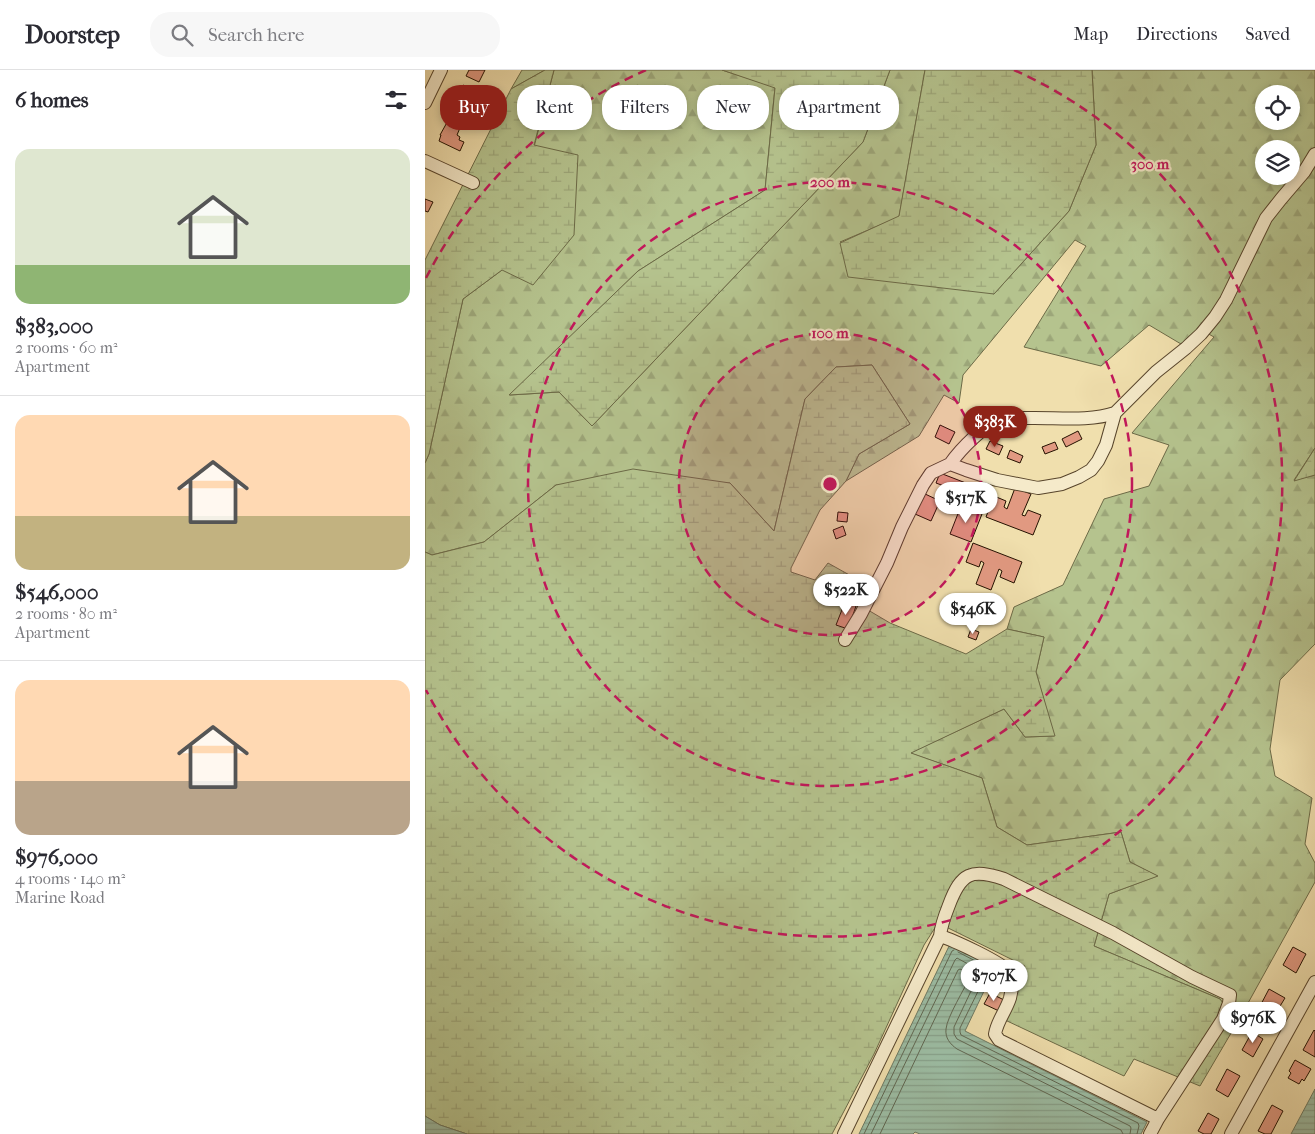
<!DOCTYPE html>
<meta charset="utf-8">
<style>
:root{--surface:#fff;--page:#f7f7f7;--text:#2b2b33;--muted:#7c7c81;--line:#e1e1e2;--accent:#8f2418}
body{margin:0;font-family:"IM FELL French Canon",serif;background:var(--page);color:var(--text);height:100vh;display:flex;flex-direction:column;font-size:19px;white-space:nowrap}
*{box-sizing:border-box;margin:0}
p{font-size:16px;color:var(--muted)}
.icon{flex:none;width:28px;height:28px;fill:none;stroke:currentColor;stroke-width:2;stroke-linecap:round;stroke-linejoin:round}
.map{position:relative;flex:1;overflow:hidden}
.sheet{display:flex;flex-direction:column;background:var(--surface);width:425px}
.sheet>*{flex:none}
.hud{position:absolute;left:15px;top:15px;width:475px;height:45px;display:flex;gap:10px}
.controls{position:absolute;left:830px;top:15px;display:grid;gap:10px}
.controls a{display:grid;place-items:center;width:45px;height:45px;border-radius:50%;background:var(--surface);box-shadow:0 2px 8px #0003;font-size:25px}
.price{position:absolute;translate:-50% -42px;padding:0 11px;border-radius:18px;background:#fff;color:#222;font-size:16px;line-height:32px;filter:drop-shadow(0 1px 2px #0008)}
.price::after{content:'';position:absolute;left:50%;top:30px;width:15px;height:11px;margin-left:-8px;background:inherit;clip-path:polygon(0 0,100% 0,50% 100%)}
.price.active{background:var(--accent);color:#fff}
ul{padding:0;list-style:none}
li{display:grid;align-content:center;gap:10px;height:265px;padding:0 15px}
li+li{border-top:1px solid var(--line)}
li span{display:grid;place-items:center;height:155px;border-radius:15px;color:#555}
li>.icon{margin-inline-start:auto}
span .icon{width:90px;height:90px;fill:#fffc;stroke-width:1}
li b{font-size:21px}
h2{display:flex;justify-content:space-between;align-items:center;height:60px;padding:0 15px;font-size:21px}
.chip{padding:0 18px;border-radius:20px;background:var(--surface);box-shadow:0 2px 8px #0003;font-size:18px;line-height:45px}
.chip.active{background:var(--accent);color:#fff}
header{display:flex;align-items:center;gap:30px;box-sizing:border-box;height:70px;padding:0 25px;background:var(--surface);border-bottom:1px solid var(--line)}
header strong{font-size:24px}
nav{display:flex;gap:28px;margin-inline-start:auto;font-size:18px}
.search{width:350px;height:45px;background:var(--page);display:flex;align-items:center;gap:12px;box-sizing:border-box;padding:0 18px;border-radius:20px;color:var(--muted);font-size:19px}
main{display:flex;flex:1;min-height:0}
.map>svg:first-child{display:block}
</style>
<header>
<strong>Doorstep</strong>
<div class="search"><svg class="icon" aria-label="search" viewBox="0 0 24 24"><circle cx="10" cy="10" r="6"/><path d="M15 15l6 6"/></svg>Search here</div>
<nav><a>Map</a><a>Directions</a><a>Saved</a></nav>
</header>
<main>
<section class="sheet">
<h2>6 homes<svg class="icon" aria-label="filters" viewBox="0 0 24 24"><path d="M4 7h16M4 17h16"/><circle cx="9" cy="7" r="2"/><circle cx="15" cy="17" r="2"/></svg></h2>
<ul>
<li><span style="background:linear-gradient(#dfe7d0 75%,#8fb573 0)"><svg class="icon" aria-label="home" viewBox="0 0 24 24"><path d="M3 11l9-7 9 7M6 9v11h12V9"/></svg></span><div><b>$383,000</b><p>2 rooms · 60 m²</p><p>Apartment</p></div></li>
<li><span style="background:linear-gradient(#ffd9b3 65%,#c2b280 0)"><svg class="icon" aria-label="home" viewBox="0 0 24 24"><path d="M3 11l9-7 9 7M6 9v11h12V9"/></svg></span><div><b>$546,000</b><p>2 rooms · 80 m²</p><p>Apartment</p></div></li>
<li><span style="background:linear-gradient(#ffd9b3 65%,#b9a48a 0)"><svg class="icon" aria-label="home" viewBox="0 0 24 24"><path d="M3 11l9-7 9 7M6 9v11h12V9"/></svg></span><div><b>$976,000</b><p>4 rooms · 140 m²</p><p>Marine Road</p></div></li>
</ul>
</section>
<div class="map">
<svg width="890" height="1064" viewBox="0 0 890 1064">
<defs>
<pattern id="forest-firs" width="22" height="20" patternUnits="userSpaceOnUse" patternTransform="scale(1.25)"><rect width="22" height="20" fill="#b5c38e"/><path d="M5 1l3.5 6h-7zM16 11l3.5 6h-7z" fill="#9ca679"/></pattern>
<pattern id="wetland-marsh" width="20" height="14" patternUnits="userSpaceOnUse" patternTransform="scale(1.25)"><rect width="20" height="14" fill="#b5c38e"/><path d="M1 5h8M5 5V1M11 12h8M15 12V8" fill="none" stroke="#9ca679"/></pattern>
<pattern id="water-rules" width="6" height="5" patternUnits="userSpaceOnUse" patternTransform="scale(1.25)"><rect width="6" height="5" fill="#9cbda4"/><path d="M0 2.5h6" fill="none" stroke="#86a18b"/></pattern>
</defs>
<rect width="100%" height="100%" fill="#f0dfad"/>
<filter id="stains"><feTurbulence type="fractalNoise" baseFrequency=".004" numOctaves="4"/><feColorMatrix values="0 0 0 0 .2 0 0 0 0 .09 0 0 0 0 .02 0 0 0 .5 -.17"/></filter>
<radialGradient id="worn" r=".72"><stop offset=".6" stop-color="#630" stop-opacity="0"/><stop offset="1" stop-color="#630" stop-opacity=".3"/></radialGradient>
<path fill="url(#forest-firs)" stroke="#6c6a47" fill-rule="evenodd" d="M97,0H120L86,19Z
M129,0H297L350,17L340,120L213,201L85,325L134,322L167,356L438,72L465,0H500L474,147L415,172L569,224L644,141L671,75L667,0H890V378L869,410L890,405V574L855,610L845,679L850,706L887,728L880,774L890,793V812L812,953L795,929L669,876L684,824L732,806L705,792L696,762L602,775L572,757L557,708L485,683L579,639L600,667L629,666L611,602L619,567L582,559L589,537L638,515L679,429L724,416L744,375L707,363L789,267L773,258L756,274L724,255L676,296L599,277L661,176L650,170L538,305L534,333L519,325L494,366L421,411L434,384L485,354L447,295L411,297L380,329L349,461L305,413L131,415L59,472L7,485L0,482V393L4,384L38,229L77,200ZM839,24H866V51H839ZM839,79H866V106H839Z"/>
<path fill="url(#wetland-marsh)" stroke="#6c6a47" d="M120,0H129L109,75L153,85L149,165L108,215L77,200L38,229L4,384L0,393V190L86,19Z
M297,0H465L438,72L167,356L134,322L84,325L213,201L340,120L350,18Z
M500,0H667L671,75L644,141L569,224L423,207L415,173L474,146Z
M447,295L485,354L434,384L421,411L395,440L366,498V502L390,510L403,493L444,516L443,540L465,553L541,584L582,559L619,567L611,602L630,666L600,667L579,639L486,683L557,708L572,757L602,775L696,762L705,792L733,806L684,824L669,876L795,929L812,953L775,1016L709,989L699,1006L580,950L600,896L513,853L499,875L449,984L407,1064H42L15,1055L0,1046V482L7,485L59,472L131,415L208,399L305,413L349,461L380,329L411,297Z
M890,378V405L869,411Z"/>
<path fill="url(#water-rules)" stroke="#6c7862" d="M58.5 34a5.5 5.5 0 1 1 11 0a5.5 5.5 0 1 1-11 0Z
M526,872L571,896L540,961L722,1052L716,1064H495L490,1062L488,1064H434Z
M890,1019V1064H866Z
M0,1046L15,1055L42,1064H0Z"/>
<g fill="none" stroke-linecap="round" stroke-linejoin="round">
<path stroke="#606752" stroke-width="1" d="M533,882L562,897L564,899L535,958V962L536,965L713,1053L714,1056L712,1064
M439,1064L527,881L529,880
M446,1064L530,890L532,888L554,900L555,902L529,957V964L532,969L705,1056L706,1058L705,1064
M455,1064L533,900L535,899L544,903L546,905C540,918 522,947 521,959C520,968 525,974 532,979L696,1060L698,1064"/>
</g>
<path fill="#e19981" stroke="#241100" d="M44,0H60L54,12L41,6Z
M38,15L55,23L44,46L31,40L36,31H34L38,22L35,21Z
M25,47L37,53L32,65L35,67L34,70L39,72L35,81L14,71L16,65H15Z
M0,129L8,132L3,142L0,141Z
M515,355L530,362L524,374L510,367Z
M653,361L657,369L641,377L637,369Z
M565,371L578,376L574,385L561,379Z
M630,372L633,379L620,384L617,377Z
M585,380L598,386L595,393L582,388Z
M515,403L546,415L542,425L549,428L545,437L516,425L519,416L511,413Z
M590,418L606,424L597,445L600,446L603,440L616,445L608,465L561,447L569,426L581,431L579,437L582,439Z
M498,423L515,431L506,451L490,444Z
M536,436L557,444L546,472L525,464Z
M413,442L423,443L422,452L412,451Z
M418,456L421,465L411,469L408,460Z
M548,473L597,492L589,513L575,507L577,501L574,499L566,520L551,514L559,493L556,491L554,497L541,492Z
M420,532L431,536L423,559L411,555Z
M526,537L534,540L530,552L522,550Z
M546,559L554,562L551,570L543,567Z
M868,877L881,884L871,903L858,895Z
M844,919L860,928L849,946L834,938Z
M565,923L579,930L574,941L559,934Z
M889,960L890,961V987L878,980Z
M827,962L838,969L828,987L817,980Z
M870,990L886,999L879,1011L877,1009L874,1014L863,1008L866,1003L864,1001Z
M802,999L815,1006L803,1027L791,1020Z
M847,1035L858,1041L846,1064H840L833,1061Z
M783,1043L794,1049L786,1064H779L773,1061Z"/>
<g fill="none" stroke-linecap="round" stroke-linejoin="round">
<defs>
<path id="minor" d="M0,33L16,0
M0,91L48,113
M690,343C663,352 630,347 601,348C594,348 585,347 578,349C560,353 535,380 525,394L541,400L572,410L613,418L637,414L654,407L666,400L673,391L681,375L690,343L731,302L761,278L776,264L790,247L801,230L841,148L856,129L879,102L890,84
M420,570L436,544L462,493L477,457L498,415L506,403L525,394
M515,866C528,870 576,892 584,902C589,909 587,920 585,928C581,941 572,951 570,964L574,970L733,1049
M419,1064L515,866C516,855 520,845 524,835C536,803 546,798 579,809L688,863L767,907L805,925L804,933L798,949L733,1049L725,1064
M806,1064L890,912"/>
</defs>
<use href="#minor" stroke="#57442b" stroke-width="14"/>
<use href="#minor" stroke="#f5eaca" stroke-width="12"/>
</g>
<circle cx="405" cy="414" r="151" fill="#c2185b" fill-opacity=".12"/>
<g fill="none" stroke="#c2185b" stroke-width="2.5" stroke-dasharray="9 6">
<circle cx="405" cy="414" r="151"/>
<circle cx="405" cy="414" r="302"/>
<path d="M1 208A453 453 0 0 1 221 0M589 0A453 453 0 1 1 1 620"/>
</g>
<circle cx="405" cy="414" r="8" fill="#c2185b" stroke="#f5eaca" stroke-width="2.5"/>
<g font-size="15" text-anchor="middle" font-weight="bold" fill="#c2185b" stroke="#f5eaca" stroke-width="4.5" stroke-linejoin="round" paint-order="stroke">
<text x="725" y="99">300 m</text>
<text x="405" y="117">200 m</text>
<text x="405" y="268">100 m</text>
</g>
<rect width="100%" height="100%" filter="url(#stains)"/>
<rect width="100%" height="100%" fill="url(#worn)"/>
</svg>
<div class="controls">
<a><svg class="icon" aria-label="locate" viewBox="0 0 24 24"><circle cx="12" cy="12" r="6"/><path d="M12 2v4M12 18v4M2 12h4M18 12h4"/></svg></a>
<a><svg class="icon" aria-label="layers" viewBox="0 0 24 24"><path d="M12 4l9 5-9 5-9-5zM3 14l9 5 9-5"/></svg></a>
</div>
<b class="price active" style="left:570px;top:378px">$383K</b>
<b class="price" style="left:541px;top:454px">$517K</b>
<b class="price" style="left:421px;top:546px">$522K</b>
<b class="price" style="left:548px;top:565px">$546K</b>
<b class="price" style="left:569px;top:932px">$707K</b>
<b class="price" style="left:828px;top:974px">$976K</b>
<div class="hud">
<a class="chip active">Buy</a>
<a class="chip">Rent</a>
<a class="chip">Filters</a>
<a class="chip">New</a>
<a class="chip">Apartment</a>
</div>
</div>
</main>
